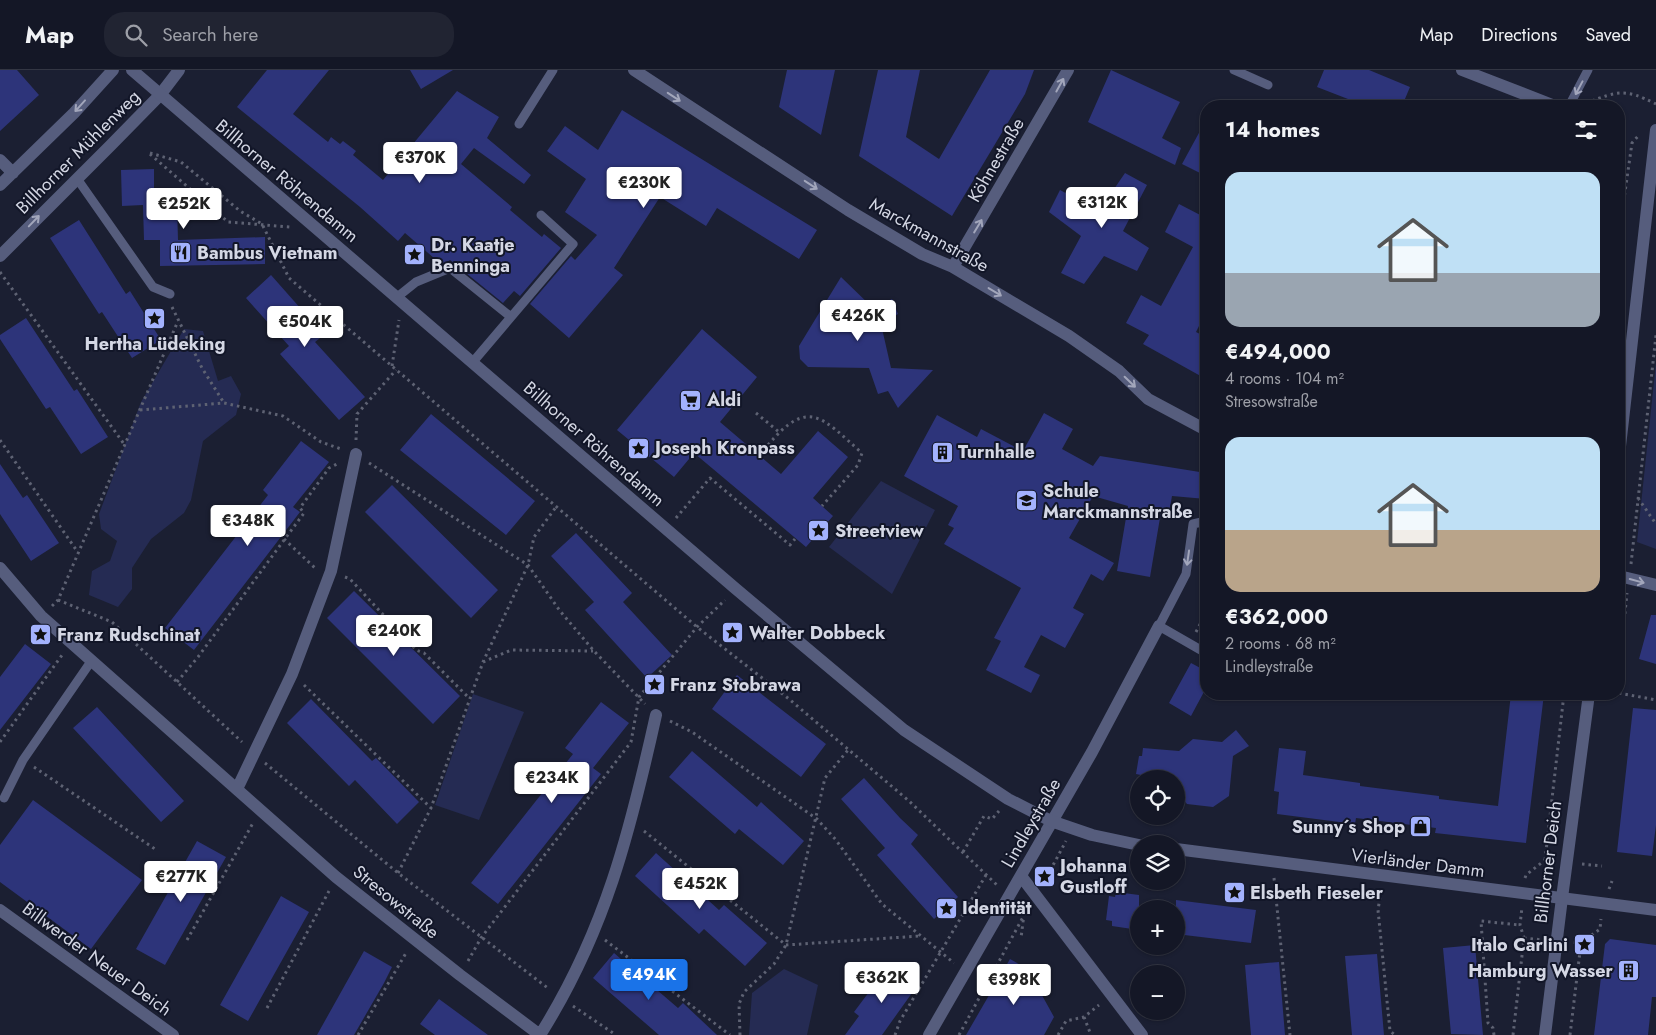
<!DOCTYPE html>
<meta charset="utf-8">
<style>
:root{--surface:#141726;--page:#212432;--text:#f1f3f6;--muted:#9d9fa7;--line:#333643;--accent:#1a73e8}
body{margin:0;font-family:Jost,sans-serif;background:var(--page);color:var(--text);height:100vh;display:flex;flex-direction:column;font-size:19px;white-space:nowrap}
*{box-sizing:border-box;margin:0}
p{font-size:16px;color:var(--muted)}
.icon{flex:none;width:28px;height:28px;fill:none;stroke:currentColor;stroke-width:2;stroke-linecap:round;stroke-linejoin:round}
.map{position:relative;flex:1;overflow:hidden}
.details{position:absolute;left:1200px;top:30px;width:425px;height:600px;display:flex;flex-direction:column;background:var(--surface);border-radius:20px;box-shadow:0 1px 4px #0004,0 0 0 1px var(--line)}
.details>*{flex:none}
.tools{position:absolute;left:1130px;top:700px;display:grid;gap:10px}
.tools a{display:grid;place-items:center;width:55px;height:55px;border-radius:50%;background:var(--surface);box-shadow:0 1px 4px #0004,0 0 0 1px var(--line);font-size:25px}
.price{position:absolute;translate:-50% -42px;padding:0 11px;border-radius:5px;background:#fff;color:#222;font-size:16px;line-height:32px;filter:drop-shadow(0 1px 2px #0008)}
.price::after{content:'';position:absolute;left:50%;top:30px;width:15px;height:11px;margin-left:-8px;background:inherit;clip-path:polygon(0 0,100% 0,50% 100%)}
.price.selected{background:var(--accent);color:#fff}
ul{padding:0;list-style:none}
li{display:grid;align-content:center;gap:10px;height:265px;padding:0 25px}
li span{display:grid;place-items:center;height:155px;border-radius:15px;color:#555}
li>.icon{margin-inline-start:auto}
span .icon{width:90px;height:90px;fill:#fffc;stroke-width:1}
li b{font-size:21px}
h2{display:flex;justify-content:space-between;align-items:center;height:60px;padding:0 25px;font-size:21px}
header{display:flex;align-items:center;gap:30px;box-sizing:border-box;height:70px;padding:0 25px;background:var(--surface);border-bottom:1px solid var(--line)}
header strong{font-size:24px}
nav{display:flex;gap:28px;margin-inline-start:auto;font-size:18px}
.search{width:350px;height:45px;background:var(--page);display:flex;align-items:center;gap:12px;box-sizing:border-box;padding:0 18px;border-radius:20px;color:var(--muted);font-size:19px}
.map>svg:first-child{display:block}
</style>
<header>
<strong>Map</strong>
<div class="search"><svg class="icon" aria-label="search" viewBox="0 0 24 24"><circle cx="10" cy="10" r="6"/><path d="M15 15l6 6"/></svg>Search here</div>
<nav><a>Map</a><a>Directions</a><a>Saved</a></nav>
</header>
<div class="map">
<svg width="1656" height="965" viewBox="0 0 1656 965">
<rect width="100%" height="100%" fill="#1b1f32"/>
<path fill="#252b53" d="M184,259L203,261L218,311L231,306L241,324L236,345L203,371L191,430L184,443L151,469L132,498V519L118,537L89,525L92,501L110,491L117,471L101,459L99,444L141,332Z
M1656,293V479L1637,472Z
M881,411L935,440L892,524L829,477Z
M473,624L524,642L479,750L435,735Z
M784,899L818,915L807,965H749L752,923Z"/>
<path fill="#2d347a" d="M0,0H17L39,25L0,61Z
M267,0H329L293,44L328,72L331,67L340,74L343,71L356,81L353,85L383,110L457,21L499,47L487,68L531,105L524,114L474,78L461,94L512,137L510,140L542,167L544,164L561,178L520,226L514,221L503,233L450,190L442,195L405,163L398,171L360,137L237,37Z
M410,0H453L421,19Z
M787,0H835L821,65L779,37Z
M878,0H920L906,67L939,89L990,0H1034L1025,24L952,146L859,86Z
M1111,0L1180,32L1162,68L1181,78L1175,95L1088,52Z
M1324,0H1369L1410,17L1402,36H1366L1317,17Z
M622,40L817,160L799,189L717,138L706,156L660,127L614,198L623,205L569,268L530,234L571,186L575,190L597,165L565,142L586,109L547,81L565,56L598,80Z
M1206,50V106L1182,94Z
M154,99V135H177L178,170L265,167V194L160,196V170H144L143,135L122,136L121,100Z
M1125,103L1147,115L1123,161L1149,178L1137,201L1104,186L1084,214L1061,203L1081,166L1049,142L1060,120L1099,141Z
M1179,134L1206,148V242L1196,262L1206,267V309L1143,274L1149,265L1126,253L1141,225L1161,236L1193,177L1165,162Z
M79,150L126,224L130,221L161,270L132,288L102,242L99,244L50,168Z
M271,205L324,265L315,272L365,327L339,350L280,284L289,276L246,228Z
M841,207L874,239L892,229L898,244L881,254L891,298L933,300L898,338L888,321L878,324L869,298L808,297L800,289L799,276Z
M26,248L74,321L77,319L108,367L81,384L50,337L46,339L0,269V265Z
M702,259L757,307L720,352L781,404L818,361L848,387L813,428L833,446L806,477L694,383L674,407L617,360Z
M1044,343L1073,359L1062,379L1093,396L1100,386L1206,403V429L1172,426L1169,443L1161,442L1150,507L1117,501L1128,436L1093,426L1069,468L1114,493L1103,511L1091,504L1073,538L1084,544L1065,578L1041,565L1024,597L1040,605L1031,623L986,600L1001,571L994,568L1021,518L944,474L954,458L948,455L958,436L904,406L937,345L977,367L981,359L1023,381Z
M431,344L535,431L506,465L400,380Z
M301,371L329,392L293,437L300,442L194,580L165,558L268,425L263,420Z
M0,394L23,428L27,425L59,473L31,491L0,444Z
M392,415L498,520L471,548L365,442Z
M576,463L632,523L623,532L672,585L647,608L585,540L594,532L551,486Z
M354,521L460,626L433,654L327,548Z
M1651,545H1656V594L1639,589Z
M25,574L51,594L0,660V607Z
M1191,593L1206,601V618L1191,646L1169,633Z
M737,605L826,674L801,707L712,639Z
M1511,624H1544L1526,773L1435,763L1436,758L1356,748L1355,754L1277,744L1279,722L1274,721L1279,678L1306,681L1303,705L1360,713V716L1439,726V729L1498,736Z
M311,629L372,691L376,688L419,732L397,754L355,710L349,716L287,653Z
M601,632L629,653L593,698L601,704L498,834L471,813L573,684L565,678Z
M97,637L184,731L161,752L73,658Z
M1633,638L1656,640V755L1652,786L1617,782Z
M1236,660L1249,676L1233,686L1229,726L1213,737L1187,734L1176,721V709H1140L1141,705L1136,704L1139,686H1142L1143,678L1179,681L1193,669L1222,672Z
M692,681L757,737L761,732L804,771L783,795L739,759L735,764L669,707Z
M864,708L900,748L918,765L911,774L958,827L934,849L877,785L885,778L841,729Z
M33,730L142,810L91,879L0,812V775Z
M197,771L226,787L165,895L136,879Z
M656,783L719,840L724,835L767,873L745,896L704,859L699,864L635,806Z
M1116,822L1139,825V860L1112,856V851L1106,850L1109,826L1115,827Z
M281,826L309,842L248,951L220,935Z
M1176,830L1256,840L1251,873L1176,864Z
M1610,869L1656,875V927H1652L1648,965H1594L1605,874Z
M1475,875L1483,965L1451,964L1443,878Z
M364,881L392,897L384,913L354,965H317Z
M614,883L678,938L683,933L717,965H659L593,908Z
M1377,884L1384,965H1352L1345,886Z
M1010,889L1042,907L1038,918L1054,947L1044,965H966Z
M1279,892L1285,965H1251L1245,895Z
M890,894L917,916L882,965H845L859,946L854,942Z
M439,929L454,940L488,965H435L420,954Z"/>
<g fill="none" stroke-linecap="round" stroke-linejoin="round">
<path stroke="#5e6273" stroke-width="3" stroke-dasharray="2.5 4" stroke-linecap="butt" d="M1586,33C1619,21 1624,18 1656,34
M150,83L181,92L240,141L262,154L289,208L697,557L789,629L909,731L998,816
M150,84L228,152L290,157
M1619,109L1626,110
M1619,123L1624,124
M1619,164L1632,73L1639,65
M0,202L124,374
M172,237L202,298L224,333
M392,296L399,250
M140,340L224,333L283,346L321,372L341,379
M756,343L779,362
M0,370L77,481
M356,370L357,344L396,300
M768,375C809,326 823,349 862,383L858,395L822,436
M369,393L528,495L560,541L594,581L645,634
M1638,428L1656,454
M676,448L710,408L790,475L795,469
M284,469L315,498
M1631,494L1656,265
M345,507L350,509L416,580L424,583L469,628
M58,530L112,552L242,672
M52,536L58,530L178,251
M1196,562L1206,543
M483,592L511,580L593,581
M1619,602L1627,523
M177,612L198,587L304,443L300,438L329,398L339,393
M304,615L431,738
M1619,623L1656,630
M670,651L692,662L817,749L836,770L882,834L954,893
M0,672L62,585
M265,693L398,803L549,919
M34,697L155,779
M644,761L786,875L920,866
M963,782L984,746L992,749L999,741
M1545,790L1564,624
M1582,794L1602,796
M398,803L431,738L483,592L528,495L534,467L556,437
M1274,808L1290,965
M1525,808L1526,805L1545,790L1551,791
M1044,812L1066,771
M1609,819L1612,811
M1381,821L1378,840L1390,961L1395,965
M1019,839L1024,844L1021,868
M1524,868L1543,870
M187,870L253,753
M605,870L730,965
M1581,873L1600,859L1601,849
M468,891L481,868L631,672L639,627L697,557L725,530
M573,936L616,965
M267,938L329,821
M1084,947L1091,965
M358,965L406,883
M740,965L739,934L744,922L774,894L786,875L825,708L848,680
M895,965L900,951L986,805
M959,965L1028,838
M1058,965L1066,951L1084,947L1099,935
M1494,965L1493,958L1488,953L1481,851L1520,855
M1513,965L1524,868L1520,855L1522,837
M1570,965L1581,873L1572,872"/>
<path stroke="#565d7d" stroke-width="9" d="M1234,0L1268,15
M1569,36L1588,0
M519,54L553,0
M78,110L153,217L170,224
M396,228L416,212L450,198L511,247
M472,293L573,174L541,145
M1206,451L1193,454L1186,504L1159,556L1206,583
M4,728L23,690L92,590"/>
<path stroke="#565d7d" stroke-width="12" d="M634,0L848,140L922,184L953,197L1069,266L1119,301L1148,329L1206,360
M1462,0L1555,36
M0,90L13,103
M0,115L74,43L113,0
M0,186L111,75L160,25L179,0
M953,197L1068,0
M0,498L41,546L336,807L460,905L540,965
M1619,506L1656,515
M237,719L292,604L331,501L356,384
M1021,806L1142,965
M0,840L173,965
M540,965C605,862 630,762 656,645
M929,965L1092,682L1159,556
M1545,965L1562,828"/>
<path stroke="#565d7d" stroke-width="12" d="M132,0L736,519L904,660L1008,729L1051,751L1092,765L1139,775
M1619,385L1656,60
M1176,779L1656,840
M1562,828L1589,624"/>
</g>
<defs><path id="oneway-shaft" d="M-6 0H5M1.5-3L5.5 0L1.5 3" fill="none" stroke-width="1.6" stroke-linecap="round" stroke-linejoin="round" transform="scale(1.25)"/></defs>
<g stroke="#a2a6bb">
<use href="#oneway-shaft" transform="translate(1060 15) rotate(-61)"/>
<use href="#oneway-shaft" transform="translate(1579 18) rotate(118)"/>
<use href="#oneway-shaft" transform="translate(674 27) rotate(33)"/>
<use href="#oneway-shaft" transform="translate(80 36) rotate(132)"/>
<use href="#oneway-shaft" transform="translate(811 115) rotate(33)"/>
<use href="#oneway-shaft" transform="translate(34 151) rotate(-46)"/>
<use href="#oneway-shaft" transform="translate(978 156) rotate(-59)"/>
<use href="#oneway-shaft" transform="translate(995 222) rotate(31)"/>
<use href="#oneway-shaft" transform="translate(1130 312) rotate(44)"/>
<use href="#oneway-shaft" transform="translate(1188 488) rotate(98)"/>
<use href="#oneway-shaft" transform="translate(1637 511) rotate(15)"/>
</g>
<defs>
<symbol id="restaurant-square" viewBox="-11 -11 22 22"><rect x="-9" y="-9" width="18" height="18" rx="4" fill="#a3b2fd" stroke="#121628"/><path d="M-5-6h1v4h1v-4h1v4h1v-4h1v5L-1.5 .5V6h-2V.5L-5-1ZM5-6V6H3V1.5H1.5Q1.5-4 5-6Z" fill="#111"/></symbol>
<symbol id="sight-square" viewBox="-11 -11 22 22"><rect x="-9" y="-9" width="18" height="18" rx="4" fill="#a3b2fd" stroke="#121628"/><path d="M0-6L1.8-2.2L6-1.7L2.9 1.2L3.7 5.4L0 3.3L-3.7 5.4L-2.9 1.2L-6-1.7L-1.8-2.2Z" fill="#111"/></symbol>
<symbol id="supermarket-square" viewBox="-11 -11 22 22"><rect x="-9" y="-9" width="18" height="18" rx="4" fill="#a3b2fd" stroke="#121628"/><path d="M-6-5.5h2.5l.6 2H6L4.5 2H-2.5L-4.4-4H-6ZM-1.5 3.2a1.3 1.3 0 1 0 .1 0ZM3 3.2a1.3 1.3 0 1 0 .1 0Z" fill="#111"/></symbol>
<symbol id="building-square" viewBox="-11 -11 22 22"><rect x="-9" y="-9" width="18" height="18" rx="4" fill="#a3b2fd" stroke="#121628"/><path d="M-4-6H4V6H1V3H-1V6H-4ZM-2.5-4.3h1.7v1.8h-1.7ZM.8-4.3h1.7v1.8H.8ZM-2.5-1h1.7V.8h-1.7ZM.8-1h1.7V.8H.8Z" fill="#111"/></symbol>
<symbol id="school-square" viewBox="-11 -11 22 22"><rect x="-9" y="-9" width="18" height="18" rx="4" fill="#a3b2fd" stroke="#121628"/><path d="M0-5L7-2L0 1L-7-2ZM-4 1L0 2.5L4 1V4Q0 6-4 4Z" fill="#111"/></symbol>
<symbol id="shop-square" viewBox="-11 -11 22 22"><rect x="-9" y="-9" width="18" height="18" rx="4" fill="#a3b2fd" stroke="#121628"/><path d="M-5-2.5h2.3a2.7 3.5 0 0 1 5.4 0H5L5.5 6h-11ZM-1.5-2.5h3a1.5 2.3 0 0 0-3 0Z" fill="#111"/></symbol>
</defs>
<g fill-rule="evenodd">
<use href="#restaurant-square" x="168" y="170" width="25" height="25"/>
<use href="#sight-square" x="402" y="172" width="25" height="25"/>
<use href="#sight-square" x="142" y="236" width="25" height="25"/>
<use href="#supermarket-square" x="678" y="318" width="25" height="25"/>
<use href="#sight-square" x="626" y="366" width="25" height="25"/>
<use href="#building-square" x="930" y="370" width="25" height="25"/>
<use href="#school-square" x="1014" y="418" width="25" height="25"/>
<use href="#sight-square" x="806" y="448" width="25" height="25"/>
<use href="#sight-square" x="720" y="550" width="25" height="25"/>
<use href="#sight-square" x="28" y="552" width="25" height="25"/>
<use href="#sight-square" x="642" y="602" width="25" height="25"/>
<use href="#shop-square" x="1408" y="744" width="25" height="25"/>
<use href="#sight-square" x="1032" y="794" width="25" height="25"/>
<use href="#sight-square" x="1222" y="810" width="25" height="25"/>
<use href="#sight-square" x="934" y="826" width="25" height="25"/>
<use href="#sight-square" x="1572" y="862" width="25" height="25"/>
<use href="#building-square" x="1616" y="888" width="25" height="25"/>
</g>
<g text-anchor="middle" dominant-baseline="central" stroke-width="4" stroke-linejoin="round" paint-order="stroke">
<g font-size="18" fill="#d4d7e4" stroke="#121628">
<text transform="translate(78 82) rotate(-45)">Billhorner Mühlenweg</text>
<text transform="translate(996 90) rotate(-60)">Köhnestraße</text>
<text transform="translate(287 111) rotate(40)">Billhorner Röhrendamm</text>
<text transform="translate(929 165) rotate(29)">Marckmannstraße</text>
<text transform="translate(594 374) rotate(41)">Billhorner Röhrendamm</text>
<text transform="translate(1031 753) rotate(-60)">Lindleystraße</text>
<text transform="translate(1548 792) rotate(-83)">Billhorner Deich</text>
<text transform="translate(1418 793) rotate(7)">Vierländer Damm</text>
<text transform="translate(396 832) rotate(39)">Stresowstraße</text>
<text transform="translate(97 889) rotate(36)">Billwerder Neuer Deich</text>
</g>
<g font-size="18" font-weight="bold" fill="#d4d7e4" stroke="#121628" text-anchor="start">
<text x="431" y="175">Dr. Kaatje<tspan x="431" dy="21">Benninga</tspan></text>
<text x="197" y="183">Bambus Vietnam</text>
<text x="155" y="274" text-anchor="middle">Hertha Lüdeking</text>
<text x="707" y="330">Aldi</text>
<text x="655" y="378">Joseph Kronpass</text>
<text x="958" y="382">Turnhalle</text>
<text x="1043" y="421">Schule<tspan x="1043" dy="21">Marckmannstraße</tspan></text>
<text x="835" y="461">Streetview</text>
<text x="749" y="563">Walter Dobbeck</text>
<text x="57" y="565">Franz Rudschinat</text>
<text x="670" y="615">Franz Stobrawa</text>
<text x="1405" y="757" text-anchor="end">Sunny´s Shop</text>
<text x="1060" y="796">Johanna<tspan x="1060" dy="21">Gustloff</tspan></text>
<text x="1250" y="823">Elsbeth Fieseler</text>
<text x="962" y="838">Identität</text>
<text x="1568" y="875" text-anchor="end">Italo Carlini</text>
<text x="1613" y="901" text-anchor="end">Hamburg Wasser</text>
</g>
</g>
</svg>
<div class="tools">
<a><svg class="icon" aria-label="locate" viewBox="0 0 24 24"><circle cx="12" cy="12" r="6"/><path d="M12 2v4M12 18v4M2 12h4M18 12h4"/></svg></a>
<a><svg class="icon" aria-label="layers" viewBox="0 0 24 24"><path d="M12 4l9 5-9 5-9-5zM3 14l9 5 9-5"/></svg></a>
<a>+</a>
<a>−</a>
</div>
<b class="price" style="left:420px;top:114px">€370K</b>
<b class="price" style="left:644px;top:139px">€230K</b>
<b class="price" style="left:1102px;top:159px">€312K</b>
<b class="price" style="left:184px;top:160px">€252K</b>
<b class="price" style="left:858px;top:272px">€426K</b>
<b class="price" style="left:305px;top:278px">€504K</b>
<b class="price" style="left:248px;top:477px">€348K</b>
<b class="price" style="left:394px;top:587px">€240K</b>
<b class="price" style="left:552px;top:734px">€234K</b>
<b class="price" style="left:181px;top:833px">€277K</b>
<b class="price" style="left:700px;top:840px">€452K</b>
<b class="price selected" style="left:649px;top:931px">€494K</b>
<b class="price" style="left:882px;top:934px">€362K</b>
<b class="price" style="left:1014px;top:936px">€398K</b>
<section class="details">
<h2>14 homes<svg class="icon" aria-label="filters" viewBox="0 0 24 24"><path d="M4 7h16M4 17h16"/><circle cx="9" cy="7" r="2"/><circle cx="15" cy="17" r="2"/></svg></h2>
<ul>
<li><span style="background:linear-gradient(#bfe0f5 65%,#9aa5b1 0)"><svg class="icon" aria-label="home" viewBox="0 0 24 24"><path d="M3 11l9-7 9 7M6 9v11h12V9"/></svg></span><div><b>€494,000</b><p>4 rooms · 104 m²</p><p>Stresowstraße</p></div></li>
<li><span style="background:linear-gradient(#bfe0f5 60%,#b9a48a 0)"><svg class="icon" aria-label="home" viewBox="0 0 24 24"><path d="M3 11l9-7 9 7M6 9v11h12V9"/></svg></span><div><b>€362,000</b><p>2 rooms · 68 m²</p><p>Lindleystraße</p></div></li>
</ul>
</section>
</div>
